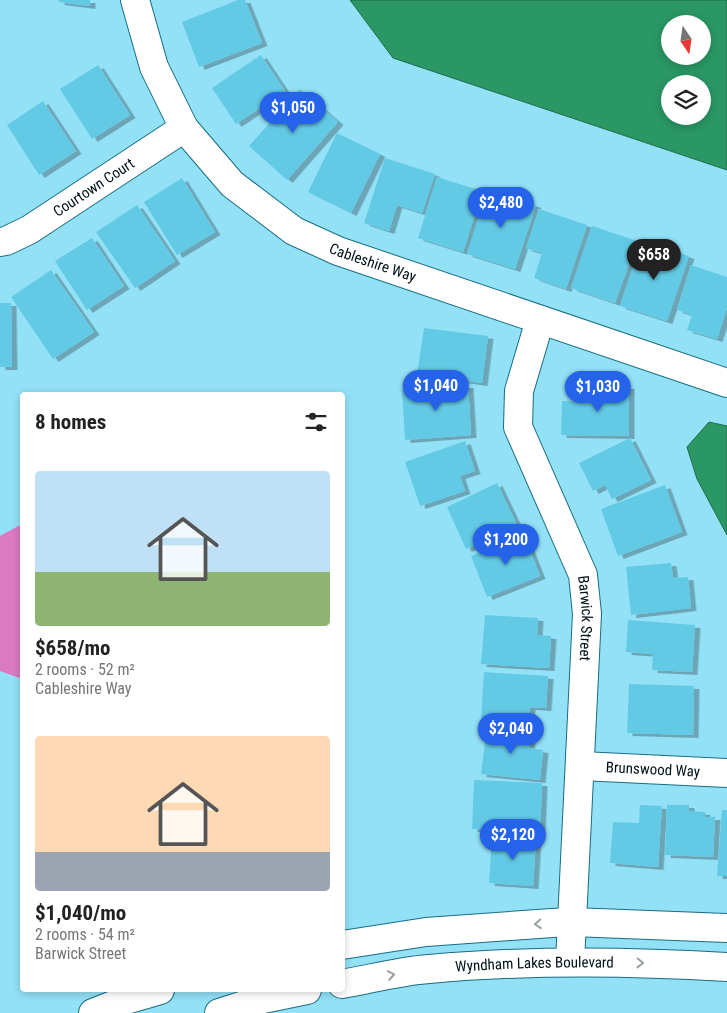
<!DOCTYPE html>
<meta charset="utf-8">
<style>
:root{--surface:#fff;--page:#f2f2f2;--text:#222;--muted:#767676;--accent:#2563eb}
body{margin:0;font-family:"Roboto Condensed",sans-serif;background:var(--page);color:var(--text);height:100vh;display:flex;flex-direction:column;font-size:19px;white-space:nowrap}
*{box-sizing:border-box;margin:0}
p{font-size:16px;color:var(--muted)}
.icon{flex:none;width:28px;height:28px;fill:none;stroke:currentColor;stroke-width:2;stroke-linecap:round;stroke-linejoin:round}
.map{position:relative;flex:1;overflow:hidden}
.sheet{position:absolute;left:20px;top:392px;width:325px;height:600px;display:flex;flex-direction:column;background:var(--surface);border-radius:5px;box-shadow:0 2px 8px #0003}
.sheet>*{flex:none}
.needle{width:32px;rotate:167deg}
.controls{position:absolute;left:661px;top:15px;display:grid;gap:10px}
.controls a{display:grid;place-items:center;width:50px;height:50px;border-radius:50%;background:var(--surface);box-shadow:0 2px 8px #0003;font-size:25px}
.price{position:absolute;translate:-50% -42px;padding:0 11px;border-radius:18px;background:var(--accent);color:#fff;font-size:16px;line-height:32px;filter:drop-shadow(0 1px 2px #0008)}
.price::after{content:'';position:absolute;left:50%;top:30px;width:15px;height:11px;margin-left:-8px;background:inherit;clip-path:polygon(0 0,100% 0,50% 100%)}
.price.selected{background:#222;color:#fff}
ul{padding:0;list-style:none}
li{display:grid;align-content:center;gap:10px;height:265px;padding:0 15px}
li span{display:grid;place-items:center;height:155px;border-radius:5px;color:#555}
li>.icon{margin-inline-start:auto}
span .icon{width:90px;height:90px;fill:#fffc;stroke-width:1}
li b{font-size:21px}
h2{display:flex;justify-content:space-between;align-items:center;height:60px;padding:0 15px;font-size:21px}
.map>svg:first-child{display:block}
</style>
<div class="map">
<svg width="727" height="1013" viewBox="0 0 727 1013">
<defs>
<filter id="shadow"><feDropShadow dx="5.5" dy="3" stdDeviation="0" flood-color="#0004"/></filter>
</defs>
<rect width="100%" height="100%" fill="#93e1f7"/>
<path fill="#dd79c1" d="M22,524V679L0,671V536Z"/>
<path fill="#2a9764" stroke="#1d6f4d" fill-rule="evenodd" d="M350,0H727V170L393,58ZM670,24H702V56H670ZM670,84H702V116H670Z
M709,422L727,426V535L697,479L687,447Z"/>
<path fill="#64cae6" filter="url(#shadow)" d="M59,0H90V6L59,2Z
M238,0H245L262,43L199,67L182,22Z
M261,55L285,91L236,124L212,88Z
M98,65L130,115L92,139L60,89Z
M300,89L338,122L287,180L249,146Z
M43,101L76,151L39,175L7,125Z
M337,133L380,154L351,213L308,192Z
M385,158L435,174L422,213L397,205L389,231L364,223Z
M437,177L482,191L463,252L418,238Z
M182,178L215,232L177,255L144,202Z
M488,189L536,205L515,269L467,254Z
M137,205L175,261L135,288L96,232Z
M539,209L587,225L566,289L534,278L542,253L526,248Z
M592,226L637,241L615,303L571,288Z
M92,238L124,286L87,310L55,261Z
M642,240L689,256L667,321L620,306Z
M691,265L727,277V308L717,339L687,330L692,315L677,310Z
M51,270L94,332L53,359L11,297Z
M0,303H11L12,367H0Z
M424,328L488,336L482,383L417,374Z
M468,385L471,435L405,440L402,390Z
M589,385L629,386V436L561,435L562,401L589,402Z
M630,438L651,480L612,499L605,485L593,491L579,463Z
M465,441L475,471L460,476L465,491L420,506L405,462Z
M497,483L517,525L466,549L447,507Z
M665,485L682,532L618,556L601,509Z
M524,535L540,576L487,597L471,556Z
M671,563L673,578L688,577L691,608L631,615L626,567Z
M485,615L538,618L537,635L551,636L549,668L481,664Z
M628,620L695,625L692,672L652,670L653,654L626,652Z
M484,672L548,676L546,708L530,707L529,723L481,720Z
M629,684L694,686L693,735L627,733Z
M487,728L531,732L529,748L543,750L540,780L481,774Z
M474,780L542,783L540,832L472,829Z
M640,805L662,806L658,867L610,863L613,822L639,823Z
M667,805H689V811L705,812V817H715L713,857L665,855Z
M722,810H727V876H717Z
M492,836L536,838L533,886L489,883Z"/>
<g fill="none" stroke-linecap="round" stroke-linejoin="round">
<defs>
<g id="minor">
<path id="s1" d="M135,0L154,67L184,128L232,184L294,231L338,251L727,383"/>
<path id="s2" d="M0,242L6,241L29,230L184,128"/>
<path id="s3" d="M540,320L519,391L518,427L583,575L587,614L570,962"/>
<path id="s4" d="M581,766L727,773"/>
<path d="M342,945L426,932L552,923L572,922L727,928"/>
<path id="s5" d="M342,984C371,979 400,971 429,969C528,960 628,961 727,967"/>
<path d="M93,1013L126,1000L160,990"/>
<path d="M219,1013L263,999L307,990"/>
</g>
</defs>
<use href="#minor" stroke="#186d81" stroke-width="30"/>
<use href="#minor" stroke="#fff" stroke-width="28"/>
</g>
<defs><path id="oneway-chevron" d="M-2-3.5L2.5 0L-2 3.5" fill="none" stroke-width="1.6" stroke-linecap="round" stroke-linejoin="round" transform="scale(1.25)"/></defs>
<g stroke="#99a0a2">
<use href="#oneway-chevron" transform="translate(538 924) rotate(176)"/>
<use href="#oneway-chevron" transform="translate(640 963) rotate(1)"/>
<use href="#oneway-chevron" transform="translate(391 975) rotate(-10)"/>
</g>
<g text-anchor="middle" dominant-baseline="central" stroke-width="4" stroke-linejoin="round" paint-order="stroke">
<g font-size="15" fill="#001117" stroke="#e5f8fd">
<text stroke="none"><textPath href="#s2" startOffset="109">Courtown Court</textPath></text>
<text stroke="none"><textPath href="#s1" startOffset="374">Cableshire Way</textPath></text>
<text stroke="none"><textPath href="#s3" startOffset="315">Barwick Street</textPath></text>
<text stroke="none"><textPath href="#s4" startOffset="72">Brunswood Way</textPath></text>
<text stroke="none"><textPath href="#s5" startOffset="194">Wyndham Lakes Boulevard</textPath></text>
</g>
</g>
</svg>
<div class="controls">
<a><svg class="needle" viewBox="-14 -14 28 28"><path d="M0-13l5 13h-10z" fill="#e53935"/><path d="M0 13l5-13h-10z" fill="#767676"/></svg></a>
<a><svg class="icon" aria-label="layers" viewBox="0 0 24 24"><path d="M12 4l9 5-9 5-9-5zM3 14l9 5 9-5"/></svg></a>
</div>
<b class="price" style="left:293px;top:134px">$1,050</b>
<b class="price" style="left:501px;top:229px">$2,480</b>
<b class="price selected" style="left:654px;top:281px">$658</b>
<b class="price" style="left:436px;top:412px">$1,040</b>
<b class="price" style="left:598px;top:413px">$1,030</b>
<b class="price" style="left:506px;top:566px">$1,200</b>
<b class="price" style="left:511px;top:755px">$2,040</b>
<b class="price" style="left:513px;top:861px">$2,120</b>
<section class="sheet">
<h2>8 homes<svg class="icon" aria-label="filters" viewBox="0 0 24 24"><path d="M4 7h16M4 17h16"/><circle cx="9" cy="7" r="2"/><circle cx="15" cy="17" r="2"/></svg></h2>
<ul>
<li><span style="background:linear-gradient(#bfe0f5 65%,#8fb573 0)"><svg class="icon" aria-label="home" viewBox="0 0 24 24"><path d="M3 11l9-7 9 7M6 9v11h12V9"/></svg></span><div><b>$658/mo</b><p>2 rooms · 52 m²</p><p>Cableshire Way</p></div></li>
<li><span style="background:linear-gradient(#ffd9b3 75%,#9aa5b1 0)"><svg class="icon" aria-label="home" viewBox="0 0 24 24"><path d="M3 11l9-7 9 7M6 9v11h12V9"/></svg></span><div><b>$1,040/mo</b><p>2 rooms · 54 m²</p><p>Barwick Street</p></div></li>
</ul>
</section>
</div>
